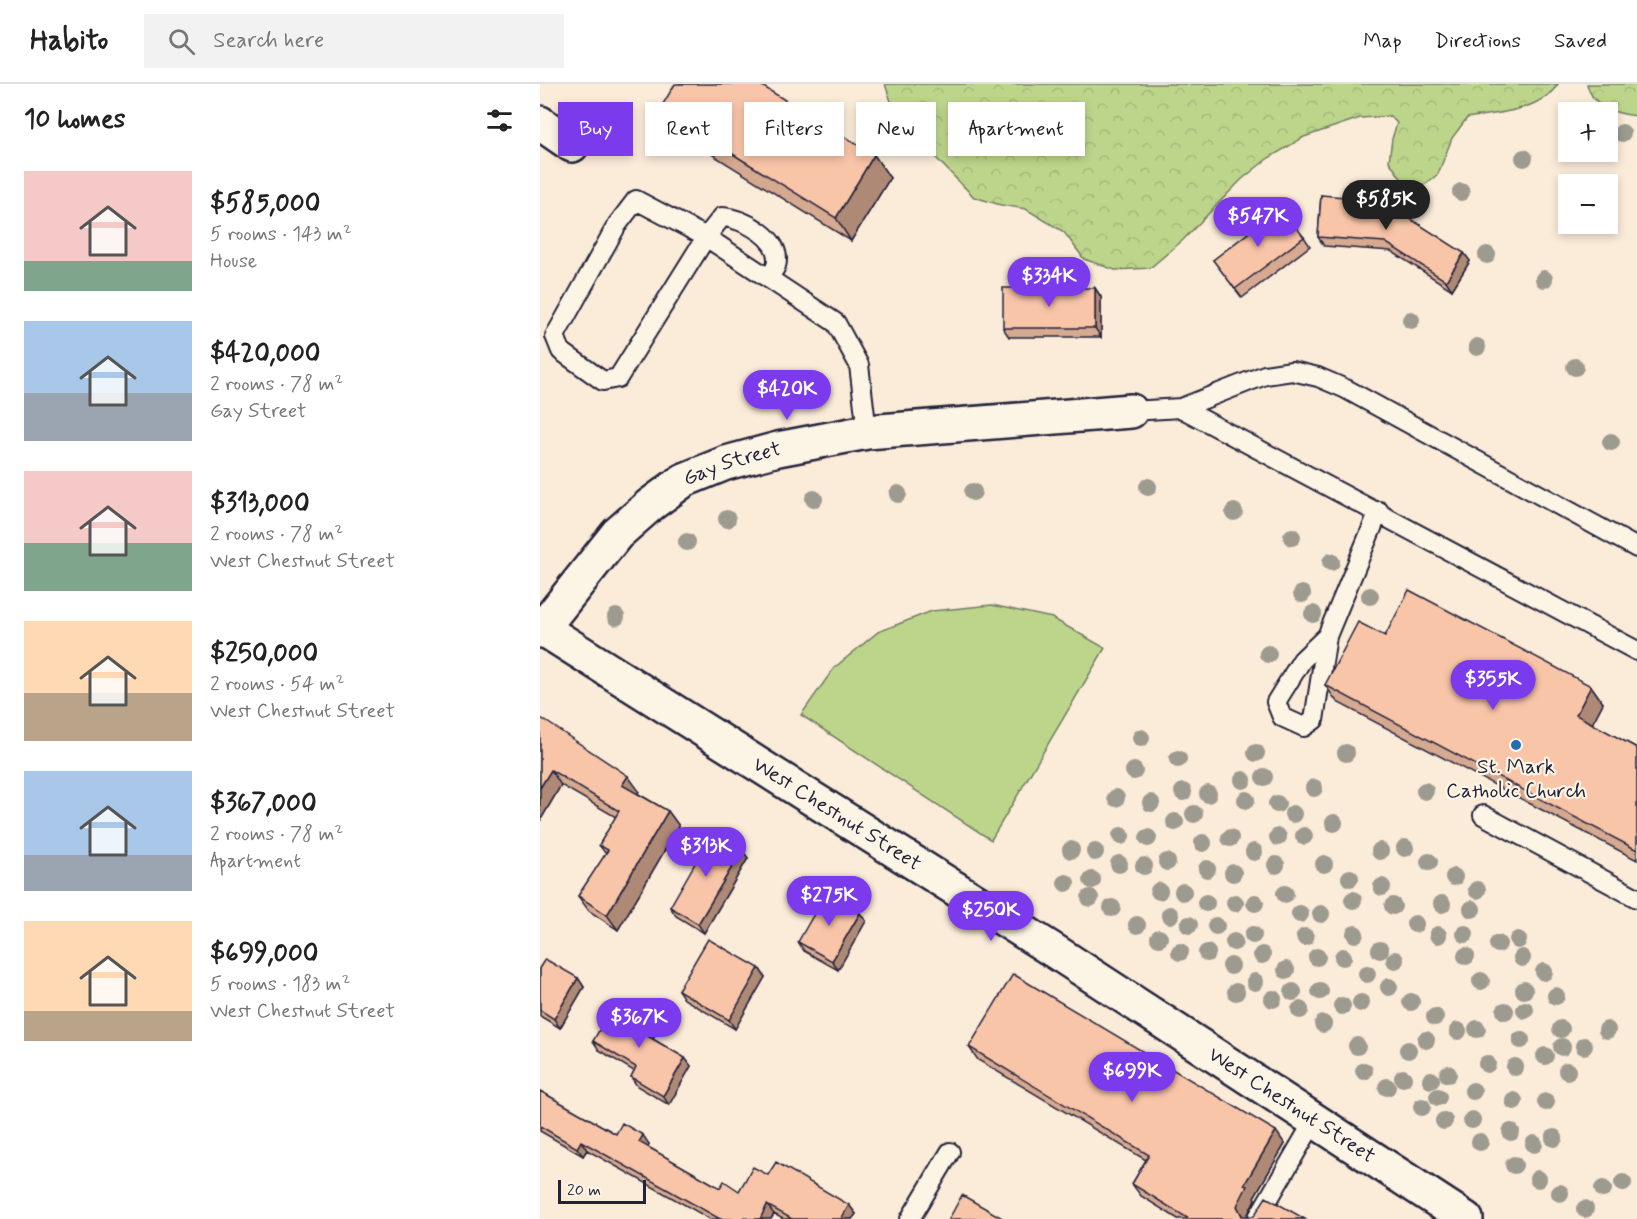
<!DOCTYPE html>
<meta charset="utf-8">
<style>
:root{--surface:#fff;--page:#f2f2f2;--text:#222;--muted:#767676;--line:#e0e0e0;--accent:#7c3aed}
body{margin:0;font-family:Mynerve,sans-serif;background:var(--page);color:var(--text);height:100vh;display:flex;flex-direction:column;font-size:22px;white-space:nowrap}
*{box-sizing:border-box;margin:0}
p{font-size:20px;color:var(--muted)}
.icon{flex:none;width:33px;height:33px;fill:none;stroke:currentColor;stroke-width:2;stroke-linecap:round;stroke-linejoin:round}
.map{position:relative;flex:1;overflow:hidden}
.side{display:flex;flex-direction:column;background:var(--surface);width:540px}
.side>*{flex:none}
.top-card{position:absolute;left:18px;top:18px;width:570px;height:54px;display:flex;gap:12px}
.controls{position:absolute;left:1018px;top:18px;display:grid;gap:12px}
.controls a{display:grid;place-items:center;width:60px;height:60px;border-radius:0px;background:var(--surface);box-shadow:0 3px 9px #0003;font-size:30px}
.scale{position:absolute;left:18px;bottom:15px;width:88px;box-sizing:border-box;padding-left:6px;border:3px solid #22223b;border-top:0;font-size:16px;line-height:21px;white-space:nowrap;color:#22223b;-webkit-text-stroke:4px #fcf5e5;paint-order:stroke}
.price{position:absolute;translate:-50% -51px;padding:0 14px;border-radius:21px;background:var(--accent);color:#fff;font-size:20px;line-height:39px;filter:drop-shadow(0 2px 3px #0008)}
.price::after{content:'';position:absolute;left:50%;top:36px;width:18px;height:14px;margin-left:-9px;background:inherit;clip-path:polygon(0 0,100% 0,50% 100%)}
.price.selected{background:#222;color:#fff}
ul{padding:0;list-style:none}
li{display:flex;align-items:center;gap:18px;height:150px;padding:0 24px}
li span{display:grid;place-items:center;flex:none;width:168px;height:120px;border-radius:0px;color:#555}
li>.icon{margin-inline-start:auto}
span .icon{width:72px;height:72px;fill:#fffc;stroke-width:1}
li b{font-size:26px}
h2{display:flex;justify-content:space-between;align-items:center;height:72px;padding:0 24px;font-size:26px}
.tag{padding:0 21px;border-radius:0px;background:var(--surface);box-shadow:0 3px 9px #0003;font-size:21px;line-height:54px}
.tag.selected{background:var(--accent);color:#fff}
header{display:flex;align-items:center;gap:36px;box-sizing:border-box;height:84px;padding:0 30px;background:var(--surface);border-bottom:2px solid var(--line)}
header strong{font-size:28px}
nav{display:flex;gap:33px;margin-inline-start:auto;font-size:21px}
.search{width:420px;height:54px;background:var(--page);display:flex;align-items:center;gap:15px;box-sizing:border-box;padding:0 21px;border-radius:0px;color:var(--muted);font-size:22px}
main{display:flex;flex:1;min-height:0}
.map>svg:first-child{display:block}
</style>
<header>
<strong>Habito</strong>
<div class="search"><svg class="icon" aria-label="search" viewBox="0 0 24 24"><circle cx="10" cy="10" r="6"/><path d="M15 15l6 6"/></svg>Search here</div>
<nav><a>Map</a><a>Directions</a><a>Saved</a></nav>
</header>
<main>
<section class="side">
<h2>10 homes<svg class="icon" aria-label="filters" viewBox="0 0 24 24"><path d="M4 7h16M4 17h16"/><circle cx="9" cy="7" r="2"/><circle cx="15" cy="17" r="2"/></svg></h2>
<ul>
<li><span style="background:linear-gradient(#f6c9c9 75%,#7fa58c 0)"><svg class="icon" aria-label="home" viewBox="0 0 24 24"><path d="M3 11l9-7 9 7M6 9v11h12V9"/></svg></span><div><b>$585,000</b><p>5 rooms · 143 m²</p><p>House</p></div></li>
<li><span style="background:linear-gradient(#a9c7e8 60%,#9aa5b1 0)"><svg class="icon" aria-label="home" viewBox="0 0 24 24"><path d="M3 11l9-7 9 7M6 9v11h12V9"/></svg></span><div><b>$420,000</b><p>2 rooms · 78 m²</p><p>Gay Street</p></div></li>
<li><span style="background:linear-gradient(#f6c9c9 60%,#7fa58c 0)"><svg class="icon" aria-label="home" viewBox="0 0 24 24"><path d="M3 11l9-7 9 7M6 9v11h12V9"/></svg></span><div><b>$313,000</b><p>2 rooms · 78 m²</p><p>West Chestnut Street</p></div></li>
<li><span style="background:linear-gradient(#ffd9b3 60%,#b9a48a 0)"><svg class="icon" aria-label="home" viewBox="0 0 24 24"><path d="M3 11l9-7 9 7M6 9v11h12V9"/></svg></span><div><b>$250,000</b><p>2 rooms · 54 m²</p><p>West Chestnut Street</p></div></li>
<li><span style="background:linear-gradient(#a9c7e8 70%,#9aa5b1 0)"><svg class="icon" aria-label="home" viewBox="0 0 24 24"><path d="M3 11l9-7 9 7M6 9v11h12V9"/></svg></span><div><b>$367,000</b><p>2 rooms · 78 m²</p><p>Apartment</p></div></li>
<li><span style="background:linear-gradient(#ffd9b3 75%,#b9a48a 0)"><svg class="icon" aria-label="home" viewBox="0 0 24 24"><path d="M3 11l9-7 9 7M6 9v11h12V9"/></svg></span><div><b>$699,000</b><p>5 rooms · 183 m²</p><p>West Chestnut Street</p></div></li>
</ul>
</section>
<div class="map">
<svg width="1097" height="1135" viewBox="0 0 1097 1135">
<defs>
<pattern id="forest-crowns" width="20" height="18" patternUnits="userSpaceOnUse" patternTransform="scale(1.5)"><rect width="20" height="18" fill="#bdd58b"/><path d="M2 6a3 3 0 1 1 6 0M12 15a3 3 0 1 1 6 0" fill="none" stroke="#a2b779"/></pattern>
</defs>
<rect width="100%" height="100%" fill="#fbebd9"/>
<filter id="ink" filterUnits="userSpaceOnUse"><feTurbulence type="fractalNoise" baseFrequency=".0167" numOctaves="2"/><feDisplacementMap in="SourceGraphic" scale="12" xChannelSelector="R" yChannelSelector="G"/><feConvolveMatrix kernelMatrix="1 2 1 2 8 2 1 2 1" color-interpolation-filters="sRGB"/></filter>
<g filter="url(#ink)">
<path fill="#bdd58b" stroke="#707c63" stroke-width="1.5" d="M452,521L512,534L565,564L451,756L261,631L294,584L338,548L392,527Z"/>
<path fill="url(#forest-crowns)" stroke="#707c63" stroke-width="1.5" d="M345,0H1018C1001,27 956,29 927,34L912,54L898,90L883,102L862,96L849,77L852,55L857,39L850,32L820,34L764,53L727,75L701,96L643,156L610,184L575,186L544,175L524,148L486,125L461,121L434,113L365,42L354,26Z
M1047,0H1097V32C1077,30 1052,23 1047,0Z"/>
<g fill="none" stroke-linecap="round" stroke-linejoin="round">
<defs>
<path id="lane" d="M228,194C231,190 235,185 236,182C244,155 203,134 182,133L166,153L78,294L63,297L21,267L15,252L77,141L96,116L166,153L296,239L319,281L327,348
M641,324L1097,567
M591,327L641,324L725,291L752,287L778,293L806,305L1097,464
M787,552L762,576L736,618L742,633L764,643L774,636L787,552L839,427
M943,731L1097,814
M370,1135L410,1068
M717,1135L774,1037"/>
<g id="street">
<path d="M0,39L32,61"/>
<path id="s1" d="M0,543L519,870L926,1135"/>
<path id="s2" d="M0,547L77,450L110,421L144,396L186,379L238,365L327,348L591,327"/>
</g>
</defs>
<use href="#lane" stroke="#22223b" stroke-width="22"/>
<use href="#street" stroke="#22223b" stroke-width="38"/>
<use href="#lane" stroke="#fcf5e5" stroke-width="18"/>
<use href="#street" stroke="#fcf5e5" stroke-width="33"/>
</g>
<g fill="#9d9a8f">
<circle cx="1082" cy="49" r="9"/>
<circle cx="984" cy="74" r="9"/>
<circle cx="921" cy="108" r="9"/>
<circle cx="947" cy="171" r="9"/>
<circle cx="1004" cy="195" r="9"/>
<circle cx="871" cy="236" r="9"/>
<circle cx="937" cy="263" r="9"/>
<circle cx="1035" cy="283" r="9"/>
<circle cx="1071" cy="358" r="9"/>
<circle cx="608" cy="403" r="9"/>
<circle cx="433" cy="408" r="9"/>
<circle cx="358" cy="410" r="9"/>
<circle cx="274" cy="415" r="9"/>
<circle cx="694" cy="428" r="9"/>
<circle cx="187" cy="435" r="9"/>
<circle cx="752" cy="453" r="9"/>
<circle cx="147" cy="458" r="9"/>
<circle cx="791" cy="478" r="9"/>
<circle cx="762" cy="510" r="9"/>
<circle cx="830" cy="512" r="9"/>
<circle cx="773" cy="530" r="9"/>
<circle cx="76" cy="533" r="9"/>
<circle cx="728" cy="570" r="9"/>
<circle cx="601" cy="654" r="9"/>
<circle cx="716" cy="669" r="9"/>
<circle cx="806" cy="669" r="9"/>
<circle cx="638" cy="675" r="9"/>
<circle cx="594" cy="687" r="9"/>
<circle cx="724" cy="693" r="9"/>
<circle cx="703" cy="696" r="9"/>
<circle cx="774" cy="704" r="9"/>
<circle cx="885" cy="707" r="9"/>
<circle cx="643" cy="708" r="9"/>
<circle cx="668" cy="710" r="9"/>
<circle cx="576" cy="714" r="9"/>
<circle cx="706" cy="716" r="9"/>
<circle cx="611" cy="719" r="9"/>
<circle cx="737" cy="720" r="9"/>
<circle cx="654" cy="730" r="9"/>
<circle cx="753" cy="730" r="9"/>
<circle cx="635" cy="738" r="9"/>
<circle cx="794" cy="739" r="9"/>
<circle cx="581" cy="752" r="9"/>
<circle cx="764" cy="752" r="9"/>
<circle cx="738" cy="753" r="9"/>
<circle cx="608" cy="754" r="9"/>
<circle cx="690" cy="754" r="9"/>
<circle cx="663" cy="759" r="9"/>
<circle cx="865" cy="764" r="9"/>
<circle cx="531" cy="766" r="9"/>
<circle cx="840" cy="767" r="9"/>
<circle cx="555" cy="768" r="9"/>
<circle cx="714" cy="768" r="9"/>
<circle cx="627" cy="778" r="9"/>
<circle cx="889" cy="778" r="9"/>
<circle cx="579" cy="780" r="9"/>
<circle cx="784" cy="780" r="9"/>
<circle cx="736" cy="781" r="9"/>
<circle cx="604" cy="782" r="9"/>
<circle cx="667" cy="785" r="9"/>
<circle cx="693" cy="789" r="9"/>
<circle cx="914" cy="793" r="9"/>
<circle cx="810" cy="794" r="9"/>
<circle cx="552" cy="796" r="9"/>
<circle cx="526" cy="799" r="9"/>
<circle cx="842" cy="803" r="9"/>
<circle cx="937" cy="806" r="9"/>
<circle cx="619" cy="807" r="9"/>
<circle cx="643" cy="808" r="9"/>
<circle cx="745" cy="810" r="9"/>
<circle cx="550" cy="814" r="9"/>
<circle cx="813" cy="816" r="9"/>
<circle cx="666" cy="819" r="9"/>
<circle cx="695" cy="819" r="9"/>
<circle cx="715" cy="819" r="9"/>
<circle cx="902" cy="820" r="9"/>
<circle cx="853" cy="822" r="9"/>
<circle cx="572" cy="824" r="9"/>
<circle cx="932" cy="825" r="9"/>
<circle cx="760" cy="830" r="9"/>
<circle cx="781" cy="830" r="9"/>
<circle cx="630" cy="831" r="9"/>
<circle cx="875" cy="840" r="9"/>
<circle cx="597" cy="841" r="9"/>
<circle cx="649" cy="841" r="9"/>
<circle cx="676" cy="842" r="9"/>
<circle cx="815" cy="850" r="9"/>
<circle cx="925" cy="850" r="9"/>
<circle cx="713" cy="851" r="9"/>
<circle cx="898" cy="851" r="9"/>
<circle cx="765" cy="853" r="9"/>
<circle cx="619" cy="854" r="9"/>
<circle cx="978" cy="856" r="9"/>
<circle cx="694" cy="858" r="9"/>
<circle cx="958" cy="860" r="9"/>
<circle cx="840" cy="866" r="9"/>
<circle cx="640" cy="868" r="9"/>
<circle cx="667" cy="869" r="9"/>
<circle cx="722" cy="871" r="9"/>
<circle cx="926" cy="872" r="9"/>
<circle cx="777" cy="873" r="9"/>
<circle cx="803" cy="873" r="9"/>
<circle cx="982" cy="874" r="9"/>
<circle cx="855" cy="876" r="9"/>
<circle cx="691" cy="882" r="9"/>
<circle cx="746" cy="886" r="9"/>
<circle cx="1004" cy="888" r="9"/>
<circle cx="827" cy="890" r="9"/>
<circle cx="941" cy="897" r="9"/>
<circle cx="715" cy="898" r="9"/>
<circle cx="849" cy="903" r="9"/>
<circle cx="984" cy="906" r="9"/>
<circle cx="780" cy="907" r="9"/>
<circle cx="696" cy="908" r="9"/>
<circle cx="753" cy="908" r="9"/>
<circle cx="1016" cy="912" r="9"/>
<circle cx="733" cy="915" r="9"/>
<circle cx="871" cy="918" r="9"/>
<circle cx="821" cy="919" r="9"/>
<circle cx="802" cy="922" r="9"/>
<circle cx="760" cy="926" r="9"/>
<circle cx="985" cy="926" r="9"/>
<circle cx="965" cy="927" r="9"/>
<circle cx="895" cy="933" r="9"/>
<circle cx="783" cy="940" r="9"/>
<circle cx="937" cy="945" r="9"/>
<circle cx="1021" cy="945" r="9"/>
<circle cx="1067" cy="946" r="9"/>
<circle cx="918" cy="947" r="9"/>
<circle cx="886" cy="956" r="9"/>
<circle cx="981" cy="956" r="9"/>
<circle cx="817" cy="962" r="9"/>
<circle cx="1044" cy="962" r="9"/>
<circle cx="1022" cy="963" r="9"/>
<circle cx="868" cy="966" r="9"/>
<circle cx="1005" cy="972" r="9"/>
<circle cx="947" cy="980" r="9"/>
<circle cx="975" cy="983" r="9"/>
<circle cx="824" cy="987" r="9"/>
<circle cx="1027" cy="987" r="9"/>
<circle cx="908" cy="990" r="9"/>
<circle cx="863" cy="994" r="9"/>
<circle cx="891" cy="996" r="9"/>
<circle cx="847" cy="1003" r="9"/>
<circle cx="933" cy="1007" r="9"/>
<circle cx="898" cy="1013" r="9"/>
<circle cx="974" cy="1017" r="9"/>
<circle cx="1006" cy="1018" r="9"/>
<circle cx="882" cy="1023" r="9"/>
<circle cx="932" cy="1036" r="9"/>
<circle cx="904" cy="1037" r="9"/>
<circle cx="971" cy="1048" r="9"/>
<circle cx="1014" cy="1054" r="9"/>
<circle cx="940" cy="1058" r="9"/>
<circle cx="994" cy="1060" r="9"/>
<circle cx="974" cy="1081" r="9"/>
<circle cx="998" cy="1095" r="9"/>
<circle cx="1083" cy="1099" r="9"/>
<circle cx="1063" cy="1105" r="9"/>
<circle cx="1020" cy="1109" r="9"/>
<circle cx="1045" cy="1125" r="9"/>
</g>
<path fill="#d6a991" stroke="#22223b" stroke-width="1.5" d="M120,25L334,71L350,94L311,157L136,48Z
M781,111L924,169L930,177L912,206L851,167L784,162L778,153Z
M764,153L770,162L702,214L673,176Z
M555,204L561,213V253H469L463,244Z
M845,552L1051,602L1063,619L1052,640L1097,664V776L797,618L785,601Z
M0,635L99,707L97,709L128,727L139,742L78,846L49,827L38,812L66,770L59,761L76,733L21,701L0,737Z
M202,766L208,774L164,849L136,832L130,823Z
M326,837L298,886L264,867L258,858Z
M0,883L38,894L44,903L20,944L0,932Z
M219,884L225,893L195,945L144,915L138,906Z
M110,940L116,949L113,955L145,974L151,982L129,1021L97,1002L91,993L94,987L59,966L53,957Z
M429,963L745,1060L714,1113L715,1115L707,1132L765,1135H638L601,1112L592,1100L606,1076L438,976Z
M0,1007L76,1050L109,1060L108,1063L180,1104L199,1107L228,1091L309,1121L316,1130L312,1135H243L234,1130L231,1135H170L47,1066L43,1072L0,1047Z"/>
<path fill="#ae8a76" stroke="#22223b" stroke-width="1.5" d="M334,71L350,94L311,157L296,134Z
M924,169L930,177L912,206L906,197Z
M555,204L561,213V253L555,244Z
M1051,602L1063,619L1048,648L1036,631Z
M11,686L21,701L0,737V704Z
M88,692L99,707L93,716L82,701Z
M128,727L139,742L78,846L67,831Z
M202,766L208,774L164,849L158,840Z
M320,829L326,837L298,886L292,877Z
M219,884L225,893L195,945L189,936Z
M38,894L44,903L20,944L14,935Z
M110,940L116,949L111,959L104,950Z
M145,974L151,982L129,1021L123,1012Z
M736,1047L745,1060L714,1113L715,1115L706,1134L704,1135L697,1122L704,1101Z
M103,1051L109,1060L105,1067L99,1058Z
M41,1057L47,1066L43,1072L37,1064Z
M227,1121L234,1130L231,1135H220Z
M309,1121L316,1130L312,1135H301Z"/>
<path fill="#f9c5a9" stroke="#22223b" stroke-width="1.5" d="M135,0H219L334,71L296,134L120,25Z
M781,111L841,116L924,169L906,197L845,158L778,153Z
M741,124L764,153L695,205L673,176Z
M463,204H555V244H463Z
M869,506L1051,602L1036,631L1097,664V766L785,601L818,538L845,552Z
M1,634L88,692L82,701L128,727L67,831L38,812L68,766L59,761L79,727L11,686L0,704V635Z
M173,748L202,766L158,840L130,823Z
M286,809L320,829L292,877L258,858Z
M168,855L219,884L189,936L138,906Z
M5,875L38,894L14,935L0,926V883Z
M473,890L736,1047L704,1101L707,1102L697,1122L702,1132H714L726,1113L765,1135H649L592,1100L609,1071L429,963Z
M75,919L110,940L104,950L145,974L123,1012L91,993L96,983L53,957Z
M0,1007L76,1050L82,1039L103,1051L99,1058L180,1104L184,1097L199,1107L213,1083L228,1091L236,1078L309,1121L301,1135H252L227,1121L220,1135H208L204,1133L203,1135H180L41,1057L37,1064L0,1042Z
M422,1111L464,1135H409Z"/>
</g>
<circle fill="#1f6fb2" stroke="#fcf5e5" stroke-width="2" cx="976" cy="661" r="6"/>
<g text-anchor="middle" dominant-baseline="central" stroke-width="4.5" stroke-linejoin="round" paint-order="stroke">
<g font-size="21" fill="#22223b" stroke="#fcf5e5">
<text stroke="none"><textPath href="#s2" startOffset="261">Gay Street</textPath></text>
<text stroke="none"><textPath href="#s1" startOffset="351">West Chestnut Street</textPath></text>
<text stroke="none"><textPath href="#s1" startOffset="891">West Chestnut Street</textPath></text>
</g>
<g font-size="21" fill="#22223b" stroke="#fcf5e5">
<text x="976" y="683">St. Mark<tspan x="976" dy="24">Catholic Church</tspan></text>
</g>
</g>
</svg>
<div class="controls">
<a>+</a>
<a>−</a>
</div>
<div class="scale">20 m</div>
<b class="price selected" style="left:846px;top:147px">$585K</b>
<b class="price" style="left:718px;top:164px">$547K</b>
<b class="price" style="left:509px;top:224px">$334K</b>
<b class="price" style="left:247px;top:337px">$420K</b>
<b class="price" style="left:953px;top:627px">$355K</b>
<b class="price" style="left:166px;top:794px">$313K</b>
<b class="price" style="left:289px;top:843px">$275K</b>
<b class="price" style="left:451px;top:858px">$250K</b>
<b class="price" style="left:99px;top:965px">$367K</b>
<b class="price" style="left:592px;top:1019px">$699K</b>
<div class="top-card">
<a class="tag selected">Buy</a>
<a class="tag">Rent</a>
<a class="tag">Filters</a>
<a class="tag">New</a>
<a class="tag">Apartment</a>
</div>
</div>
</main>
